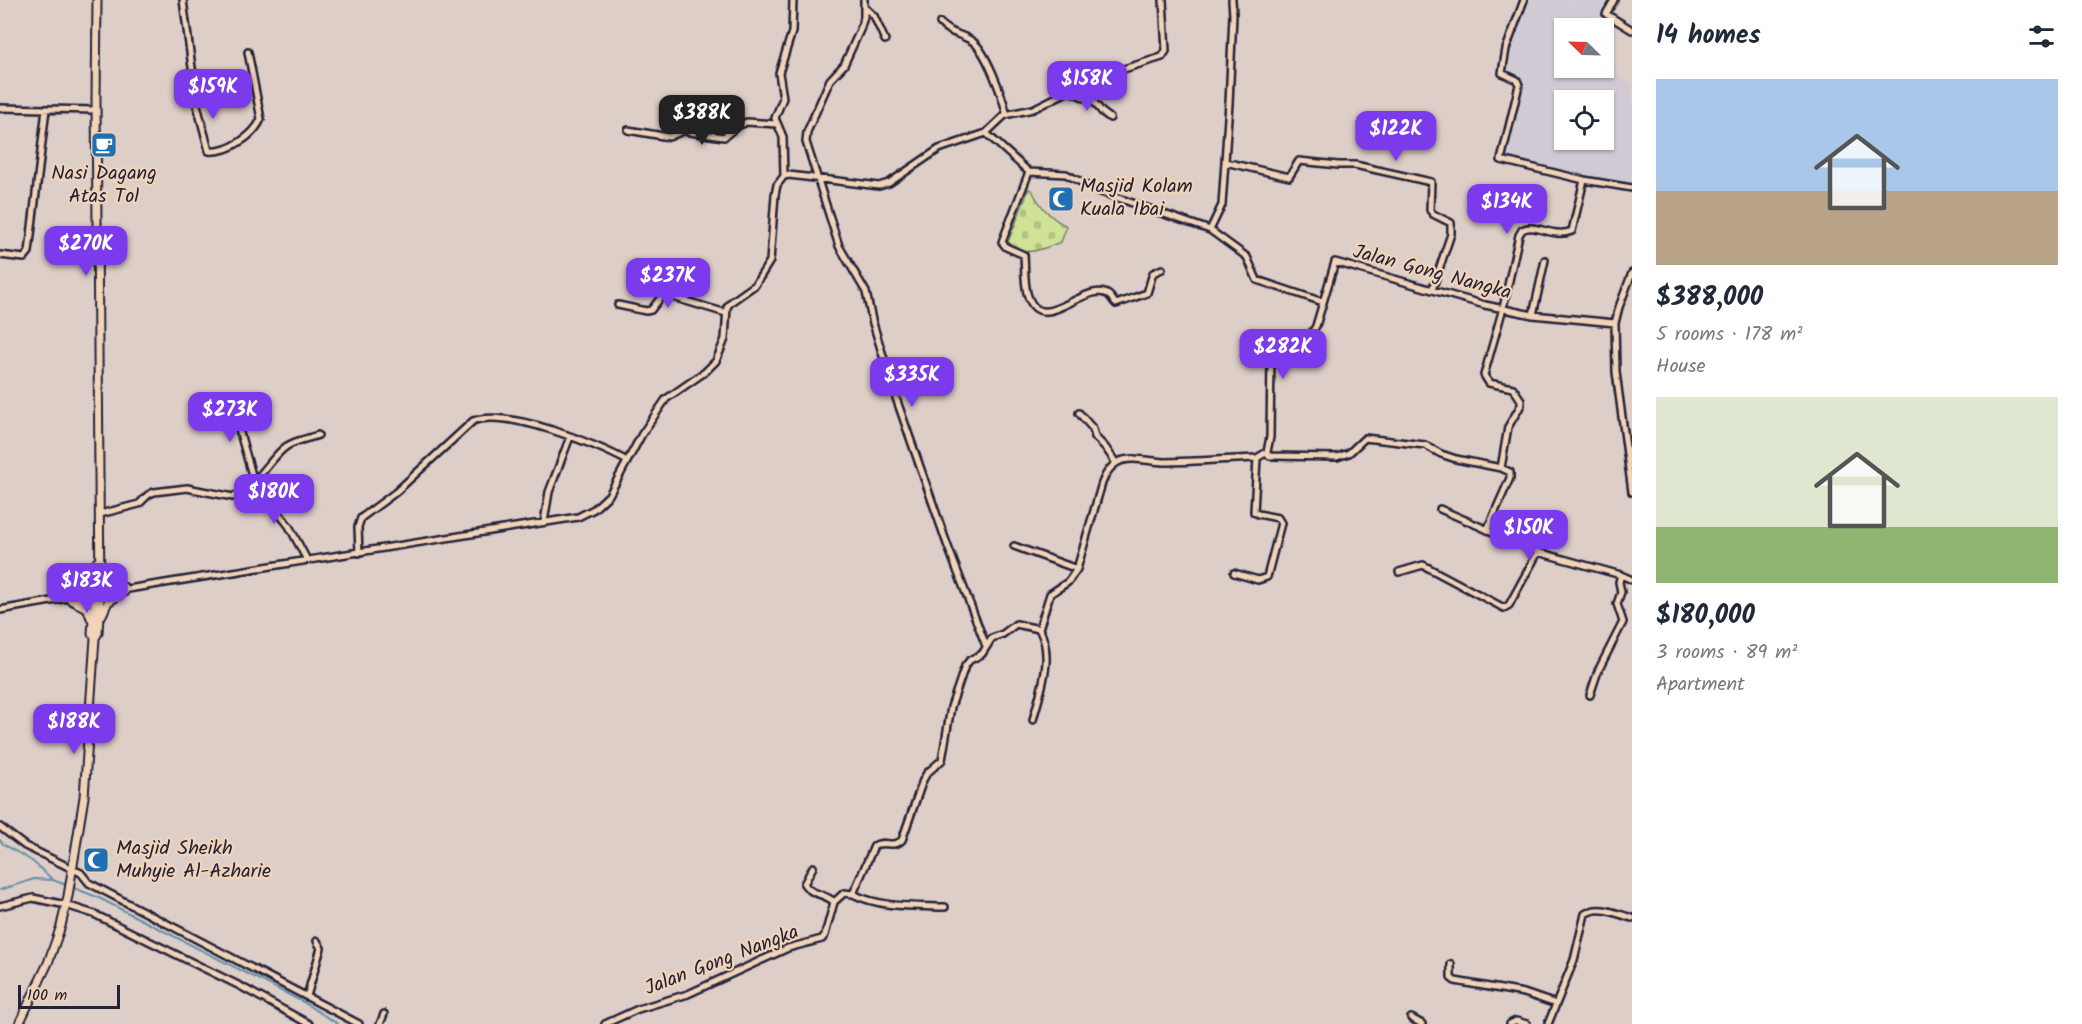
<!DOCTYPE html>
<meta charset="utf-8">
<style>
:root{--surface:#fff;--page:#f6f6f7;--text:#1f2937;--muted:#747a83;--accent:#7c3aed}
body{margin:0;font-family:Kalam,sans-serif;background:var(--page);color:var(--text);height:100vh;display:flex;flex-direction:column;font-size:22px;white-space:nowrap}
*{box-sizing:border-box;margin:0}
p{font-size:20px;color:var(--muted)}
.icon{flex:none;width:33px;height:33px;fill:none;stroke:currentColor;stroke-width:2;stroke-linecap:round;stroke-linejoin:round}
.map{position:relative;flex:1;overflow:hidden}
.details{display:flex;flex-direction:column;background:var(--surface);width:450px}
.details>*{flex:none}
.needle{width:39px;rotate:293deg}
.tools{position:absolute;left:1554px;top:18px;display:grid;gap:12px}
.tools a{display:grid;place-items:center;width:60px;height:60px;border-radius:0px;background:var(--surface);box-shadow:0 2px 4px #0004;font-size:30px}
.scale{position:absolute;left:18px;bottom:15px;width:102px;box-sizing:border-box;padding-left:6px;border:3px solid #22223b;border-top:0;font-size:16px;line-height:21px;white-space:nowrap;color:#22223b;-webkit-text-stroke:4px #f1d4b8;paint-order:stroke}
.price{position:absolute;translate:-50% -51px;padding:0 14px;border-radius:12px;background:var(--accent);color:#fff;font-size:20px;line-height:39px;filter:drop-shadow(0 2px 3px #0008)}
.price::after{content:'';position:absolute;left:50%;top:36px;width:18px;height:14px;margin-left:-9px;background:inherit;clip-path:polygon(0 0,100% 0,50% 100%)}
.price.current{background:#222;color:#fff}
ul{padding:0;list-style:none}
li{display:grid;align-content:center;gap:12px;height:318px;padding:0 24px}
li span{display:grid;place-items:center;height:186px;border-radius:0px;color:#555}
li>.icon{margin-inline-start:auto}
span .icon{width:108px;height:108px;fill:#fffc;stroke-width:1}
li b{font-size:26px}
h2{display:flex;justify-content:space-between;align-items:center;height:72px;padding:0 24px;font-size:26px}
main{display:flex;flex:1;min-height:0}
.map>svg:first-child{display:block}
</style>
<main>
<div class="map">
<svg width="1632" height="1024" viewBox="0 0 1632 1024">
<defs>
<pattern id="cemetery-stones" width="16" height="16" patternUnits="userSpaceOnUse" patternTransform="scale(1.5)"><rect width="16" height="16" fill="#cfe296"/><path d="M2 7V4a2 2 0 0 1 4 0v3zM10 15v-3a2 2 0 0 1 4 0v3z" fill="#b1c282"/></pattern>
</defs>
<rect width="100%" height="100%" fill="#decec8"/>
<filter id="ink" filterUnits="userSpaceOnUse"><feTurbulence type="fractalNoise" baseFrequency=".0167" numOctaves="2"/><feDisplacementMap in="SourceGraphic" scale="12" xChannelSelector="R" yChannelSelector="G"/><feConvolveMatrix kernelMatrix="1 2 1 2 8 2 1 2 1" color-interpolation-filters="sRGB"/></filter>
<g filter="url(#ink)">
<path fill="#d0cad4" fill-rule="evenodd" d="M1527,0H1610L1605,12L1599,16L1595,28H1564V68H1604V55L1618,62L1615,74L1632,85V185L1585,178L1503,160L1523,80L1505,73L1512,41ZM1564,100H1604V140H1564Z"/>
<path fill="url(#cemetery-stones)" stroke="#788268" stroke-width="1.5" d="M1029,189L1032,190C1038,204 1052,220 1067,226L1061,242C1041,249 1026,259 1008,242Z"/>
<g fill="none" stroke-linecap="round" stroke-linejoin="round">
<path stroke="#6391a7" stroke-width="2" d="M0,840L3,844L32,861L52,879
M0,890L34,879L53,880L97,897L303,1002L338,1024"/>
<defs>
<path id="minor" d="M183,0L197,105L209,151C228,153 254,136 261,119L248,52
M864,0V17L860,30L844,65L830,80L807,132L806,142L839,246L866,292L872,320L896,398L947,544L986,646
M1232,0L1233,15L1229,103L1222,205L1210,230L1247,257L1257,280L1323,302
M1524,0L1506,49L1502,73L1517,80L1519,85L1501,160L1584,180L1632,188
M1614,0L1606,14L1632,30
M864,7L874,16L885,40
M940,23C949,34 960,33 972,41C986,50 1002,95 1006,112L1005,115L986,133
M1070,91L1094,102L1102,112L1110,118
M0,108L96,110
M1005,115L1033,109L1095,78L1162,57L1166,51L1163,0
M628,130L669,137L683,131L724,137L737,126L747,122L776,124
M1225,162L1289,177L1299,161L1338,165H1355L1431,182L1430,210L1433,214L1451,223V234L1432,290
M1029,172L1002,242L1006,247L1024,255C1025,268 1024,280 1027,293C1040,339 1082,282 1107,294C1111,296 1113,301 1116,304L1147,293L1153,273L1162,269
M784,176L783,137L775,118L783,98L779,73L792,32L793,0
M0,255L24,258L29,252L46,109
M1632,273L1619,307L1615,323L1616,372L1632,492
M618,305L646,311L651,310L662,296L666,295L726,313
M1533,315L1545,260
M241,405L237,415L238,426L254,482L289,526L307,560
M1079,413L1093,429L1095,437L1105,447L1116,463
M1265,453L1270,456L1337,457L1349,453L1365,438L1425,445L1441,454L1456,459L1501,468L1510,472V478L1487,530
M1501,468L1508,427L1521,405V400L1513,388L1489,383L1484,375L1503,308L1519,235L1522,230C1535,222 1552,239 1572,231L1584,180
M1440,509L1538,552L1621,575L1632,580
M100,514L139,504L148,495L154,492L187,488L233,497C255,488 266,464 283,449C291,441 308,439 318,435
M544,522L549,492L570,437
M1014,546L1077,569
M359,553L358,527L361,518L396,492L473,421C506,408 597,444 627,461
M1399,572L1423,565L1504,608L1509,605L1538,552
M1234,573L1258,580L1267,577L1281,523L1278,518L1258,514L1254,512L1257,458
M71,600L118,594
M0,610L68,598L72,595L123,587L128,589L140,587L578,517L594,509L609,495L642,434L666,399L705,372L716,361L725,339L727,307L731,302L755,285L770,261L775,195L777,185L784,176L789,175L879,186L889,183L939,149L986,133L1029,172L1066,174L1098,191L1210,230
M1039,629L1050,594L1068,582L1077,569L1102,483C1105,475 1110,466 1118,462C1131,455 1151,462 1164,462C1195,462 1226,459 1257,458L1267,452L1270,437L1271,357C1280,341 1302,352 1316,326L1335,262L1485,305L1533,315L1615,323
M1590,695L1598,671L1623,622L1617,604L1621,592L1619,582L1621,575
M0,827L25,846L81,873L89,883L359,1024
M813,867L804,884C812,896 825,893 834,902
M853,894C881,908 914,906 945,907
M0,906L33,898L66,905L94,914L240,986L309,1024
M1451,964V978L1455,981L1524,993L1556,1004
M307,996L321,948L317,941
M1411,1018L1422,1024
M380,1024L384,1014
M605,1024L638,1009L688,994L788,948L822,939L825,935L834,902L844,893L853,894L874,846C883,839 893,849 902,840L923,780L927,773L942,760L951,707L965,666L970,660L982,654L992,638L1003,634L1016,624L1039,629C1055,656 1040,692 1033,720
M1510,1024L1516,1021L1527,1024
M1548,1024L1574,960L1585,914C1599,904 1617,914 1632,918"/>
<path id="tertiary" d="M104,570L109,583L123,587
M72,595L87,585L93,574
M71,600L87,608L91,618
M102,615L108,602L124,592
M92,634L97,562
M19,1024L48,963L61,926L68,896L84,797L95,638L98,633L100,597L96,99L97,0"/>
</defs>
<use href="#minor" stroke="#22223b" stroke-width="10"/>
<use href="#tertiary" stroke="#22223b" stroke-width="11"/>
<use href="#minor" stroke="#f1d4b8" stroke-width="5"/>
<use href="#tertiary" stroke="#f1d4b8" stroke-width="7"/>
</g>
</g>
<defs>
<symbol id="cafe-square" viewBox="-11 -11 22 22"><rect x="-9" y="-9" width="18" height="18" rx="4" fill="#1f6fb2" stroke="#f1d4b8"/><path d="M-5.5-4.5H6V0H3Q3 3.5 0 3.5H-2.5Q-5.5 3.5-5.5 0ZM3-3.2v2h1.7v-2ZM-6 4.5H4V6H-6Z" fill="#fff"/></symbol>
<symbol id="mosque-square" viewBox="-11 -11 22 22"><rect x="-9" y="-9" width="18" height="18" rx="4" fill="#1f6fb2" stroke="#f1d4b8"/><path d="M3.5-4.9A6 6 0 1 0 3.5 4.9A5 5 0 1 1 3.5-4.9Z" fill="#fff"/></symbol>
</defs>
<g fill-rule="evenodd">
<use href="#cafe-square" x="89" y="130" width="30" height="30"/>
<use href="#mosque-square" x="1046" y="184" width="30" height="30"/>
<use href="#mosque-square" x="81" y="845" width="30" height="30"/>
</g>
<g text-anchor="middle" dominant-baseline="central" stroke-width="4.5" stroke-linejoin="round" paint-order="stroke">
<g font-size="20" fill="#22223b" stroke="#f1d4b8" text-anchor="start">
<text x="104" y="174" text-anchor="middle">Nasi Dagang<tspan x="104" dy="23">Atas Tol</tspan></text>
<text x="1080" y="187">Masjid Kolam<tspan x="1080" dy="23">Kuala Ibai</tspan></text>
<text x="116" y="849">Masjid Sheikh<tspan x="116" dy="23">Muhyie Al-Azharie</tspan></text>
</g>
<g font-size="20" fill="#22223b" stroke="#f1d4b8">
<text transform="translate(1432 273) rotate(15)">Jalan Gong Nangka</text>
<text transform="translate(722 961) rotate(-21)">Jalan Gong Nangka</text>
</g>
</g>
</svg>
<div class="tools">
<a><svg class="needle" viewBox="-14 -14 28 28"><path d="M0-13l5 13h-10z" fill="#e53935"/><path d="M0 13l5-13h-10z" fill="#747a83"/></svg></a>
<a><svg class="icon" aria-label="locate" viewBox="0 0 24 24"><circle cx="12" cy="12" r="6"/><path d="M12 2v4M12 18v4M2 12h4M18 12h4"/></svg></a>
</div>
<div class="scale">100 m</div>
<b class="price" style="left:1087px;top:112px">$158K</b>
<b class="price" style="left:213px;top:120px">$159K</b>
<b class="price current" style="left:702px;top:146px">$388K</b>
<b class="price" style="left:1396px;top:162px">$122K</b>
<b class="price" style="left:1507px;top:235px">$134K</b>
<b class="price" style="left:86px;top:277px">$270K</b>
<b class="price" style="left:668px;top:309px">$237K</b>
<b class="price" style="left:1283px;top:380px">$282K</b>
<b class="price" style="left:912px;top:408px">$335K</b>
<b class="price" style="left:230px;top:443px">$273K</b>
<b class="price" style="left:274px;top:525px">$180K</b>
<b class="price" style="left:1529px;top:561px">$150K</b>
<b class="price" style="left:87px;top:614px">$183K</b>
<b class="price" style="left:74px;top:755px">$188K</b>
</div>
<section class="details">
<h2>14 homes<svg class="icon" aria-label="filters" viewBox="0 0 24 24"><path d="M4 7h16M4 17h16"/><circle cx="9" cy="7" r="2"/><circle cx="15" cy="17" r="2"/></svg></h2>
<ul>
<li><span style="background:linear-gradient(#a9c7e8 60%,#b9a48a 0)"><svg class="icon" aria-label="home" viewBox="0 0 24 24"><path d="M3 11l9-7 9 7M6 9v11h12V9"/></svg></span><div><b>$388,000</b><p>5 rooms · 178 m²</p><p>House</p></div></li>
<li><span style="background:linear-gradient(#dfe7d0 70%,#8fb573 0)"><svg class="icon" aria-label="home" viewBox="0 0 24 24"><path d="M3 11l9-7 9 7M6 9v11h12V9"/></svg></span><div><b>$180,000</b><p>3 rooms · 89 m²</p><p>Apartment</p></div></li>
</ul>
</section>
</main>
